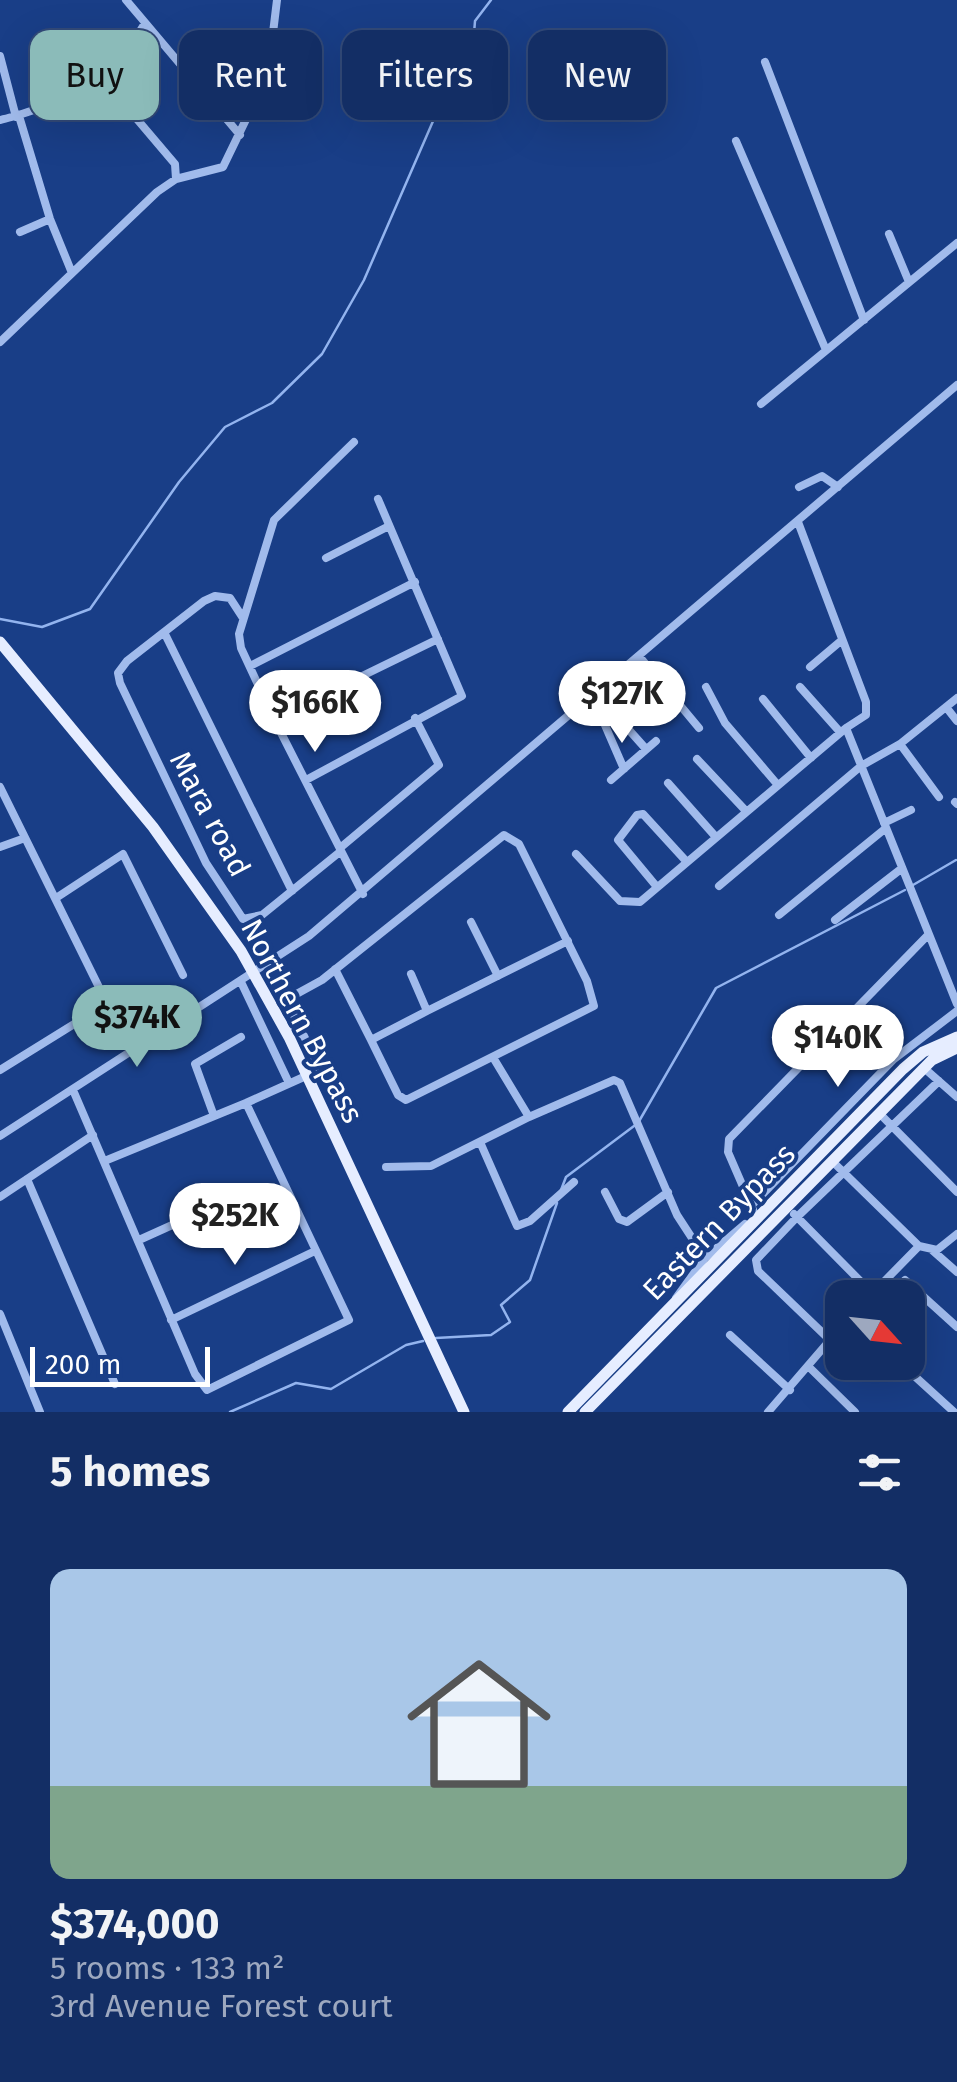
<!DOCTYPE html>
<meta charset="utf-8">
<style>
:root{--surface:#132e65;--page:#203a6e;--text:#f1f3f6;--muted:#9da8bf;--line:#324a79;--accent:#8bbbb9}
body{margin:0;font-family:"Fira Sans",sans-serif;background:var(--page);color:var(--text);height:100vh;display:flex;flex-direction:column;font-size:38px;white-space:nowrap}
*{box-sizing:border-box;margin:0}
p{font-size:32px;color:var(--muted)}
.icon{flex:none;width:55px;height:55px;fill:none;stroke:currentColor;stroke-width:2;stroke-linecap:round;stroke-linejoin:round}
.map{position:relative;height:1412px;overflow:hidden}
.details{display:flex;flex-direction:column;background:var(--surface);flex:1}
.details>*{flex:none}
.guide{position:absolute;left:30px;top:30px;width:898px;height:90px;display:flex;gap:20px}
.needle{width:65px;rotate:117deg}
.controls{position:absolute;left:825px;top:1280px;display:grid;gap:20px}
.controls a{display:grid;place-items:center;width:100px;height:100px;border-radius:20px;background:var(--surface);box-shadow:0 10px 40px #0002,0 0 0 2px var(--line);font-size:50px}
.scale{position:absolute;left:30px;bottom:25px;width:180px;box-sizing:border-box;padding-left:10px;border:5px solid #fff;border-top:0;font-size:28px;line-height:35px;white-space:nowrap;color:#fff;-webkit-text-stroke:8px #193e87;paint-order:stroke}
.price{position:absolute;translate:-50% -85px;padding:0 22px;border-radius:35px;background:#fff;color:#222;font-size:32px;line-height:65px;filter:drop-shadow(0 2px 5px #0008)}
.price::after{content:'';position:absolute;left:50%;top:60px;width:30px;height:22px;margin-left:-15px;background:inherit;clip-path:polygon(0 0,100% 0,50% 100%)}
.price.on{background:var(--accent);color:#111}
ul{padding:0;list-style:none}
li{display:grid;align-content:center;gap:20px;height:530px;padding:0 50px}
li+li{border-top:2px solid var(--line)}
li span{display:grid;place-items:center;height:310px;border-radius:20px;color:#555}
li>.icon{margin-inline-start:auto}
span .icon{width:180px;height:180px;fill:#fffc;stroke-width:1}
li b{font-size:42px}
h2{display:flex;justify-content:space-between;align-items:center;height:120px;padding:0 50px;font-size:42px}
.chip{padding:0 35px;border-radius:20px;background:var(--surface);box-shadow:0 10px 40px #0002,0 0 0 2px var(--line);font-size:35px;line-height:90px}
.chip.on{background:var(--accent);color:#111}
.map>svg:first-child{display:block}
</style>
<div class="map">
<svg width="957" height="1412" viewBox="0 0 957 1412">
<rect width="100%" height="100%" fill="#193e87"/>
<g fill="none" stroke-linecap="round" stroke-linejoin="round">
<path stroke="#93b4ef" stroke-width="2.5" d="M0,619L42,627L90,609L179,482L225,427L272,403L322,354L364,280L437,112L472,59L475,21L491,0
M913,885L956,860
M561,1190L566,1177L638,1123L716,988L905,890
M436,1338L491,1335L510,1322L501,1305L530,1280L557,1203
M230,1412L296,1383L331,1389L406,1345L423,1341"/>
<path stroke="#a1bbec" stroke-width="8" d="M126,0L240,135
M0,56L16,117
M765,62L864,320
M91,94L110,59L137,36L145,23
M19,116L50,219L72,273
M0,120C30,114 94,84 119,98L175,164L176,179
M736,141L826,350
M20,232L50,219
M889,234L909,282
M0,342L157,192L176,179L223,167L268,74L277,0
M761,404L957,243
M354,442L274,520L239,634L241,648L274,719L363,894
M799,487L822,476L838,487
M798,522L866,702V715L846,728L957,1004
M326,558L389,526
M243,618L230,598L215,596L204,601L127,661L118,673L120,683L206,863L243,919L262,915L341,851
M164,632L292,891
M639,656L699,728
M250,666L415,582
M810,667L842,640
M706,687L725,723L777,784
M800,687L840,732
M596,693L646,749
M763,699L811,758
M606,704L601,716L624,769
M946,707L957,721
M274,719L438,639
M900,744L939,797
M697,759L746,811
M306,780L462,696L378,499
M611,780L656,741
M668,783L715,836
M0,787L131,1052
M955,802L957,804
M884,823L911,810
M0,847L25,838
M340,848L439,765L415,718
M576,854L620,901L640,902L846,728
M719,886L861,766L900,744L957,698
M657,887L618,840L637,815L643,814L686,861
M56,898L123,854L183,975
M779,915L886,828
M835,920L901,869
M471,922L498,976
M335,969L371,1040
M241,982L289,1083
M427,1011L568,941
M295,1028L304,1036L320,1070
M289,1037L296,1025L291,997L322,980L504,835L519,844L587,981L594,1006L406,1100L398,1095L371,1040L427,1011L411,974
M494,1059L529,1117L614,1080L620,1083L677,1215L705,1258L745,1224
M924,1068L957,1097
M0,1070L108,1003
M73,1090L195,1374L207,1390L349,1320L246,1103L306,1076
M879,1113L957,1192
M214,1116L195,1064L241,1037
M0,1136L309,936L957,385
M480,1142L517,1226L530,1221L574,1182
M107,1160L246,1103
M832,1161L919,1246
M386,1167L431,1166L529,1117
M27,1179L115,1384
M605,1192L619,1219L627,1222L668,1192
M0,1197L93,1135
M751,1206L894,1059L957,1011
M794,1214L797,1217L939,1081
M757,1219L728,1152L729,1139L928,935
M139,1240L221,1203
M932,1250L957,1272
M905,1280L957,1327
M676,1298L705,1258
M868,1298L919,1246L937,1250L957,1234
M0,1314L40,1412
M171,1320L315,1251
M730,1335L790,1390
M830,1340L842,1327
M899,1362L954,1412
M810,1368L855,1412
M768,1412L830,1340L758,1271L756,1260L797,1217L872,1293"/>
<path stroke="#e6edff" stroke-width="11" d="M0,642L153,827L241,951L289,1037L464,1412
M568,1412L903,1069L923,1052L957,1037
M585,1412L932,1060L957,1048"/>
</g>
<g text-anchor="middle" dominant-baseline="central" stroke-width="8" stroke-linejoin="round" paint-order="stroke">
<g font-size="30" fill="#fff" stroke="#193e87">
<text transform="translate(210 814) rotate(62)">Mara road</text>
<text transform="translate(302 1021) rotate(62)">Northern Bypass</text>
<text transform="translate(719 1222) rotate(-46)">Eastern Bypass</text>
</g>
</g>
</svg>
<div class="controls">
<a><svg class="needle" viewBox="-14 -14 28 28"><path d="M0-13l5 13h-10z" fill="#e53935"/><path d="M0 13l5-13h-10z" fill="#9da8bf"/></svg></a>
</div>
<div class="scale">200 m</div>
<b class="price" style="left:622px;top:746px">$127K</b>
<b class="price" style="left:315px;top:755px">$166K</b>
<b class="price on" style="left:137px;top:1070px">$374K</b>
<b class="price" style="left:838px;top:1090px">$140K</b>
<b class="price" style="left:235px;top:1268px">$252K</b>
<div class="guide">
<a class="chip on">Buy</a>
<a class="chip">Rent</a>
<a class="chip">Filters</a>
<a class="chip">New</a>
</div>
</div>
<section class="details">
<h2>5 homes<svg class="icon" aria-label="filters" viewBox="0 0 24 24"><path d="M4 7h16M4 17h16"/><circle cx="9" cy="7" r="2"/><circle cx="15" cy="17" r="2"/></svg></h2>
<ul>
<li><span style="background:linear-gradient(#a9c7e8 70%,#7fa58c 0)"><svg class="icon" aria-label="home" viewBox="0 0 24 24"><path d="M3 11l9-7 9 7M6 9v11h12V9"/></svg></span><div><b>$374,000</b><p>5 rooms · 133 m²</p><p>3rd Avenue Forest court</p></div></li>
</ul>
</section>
